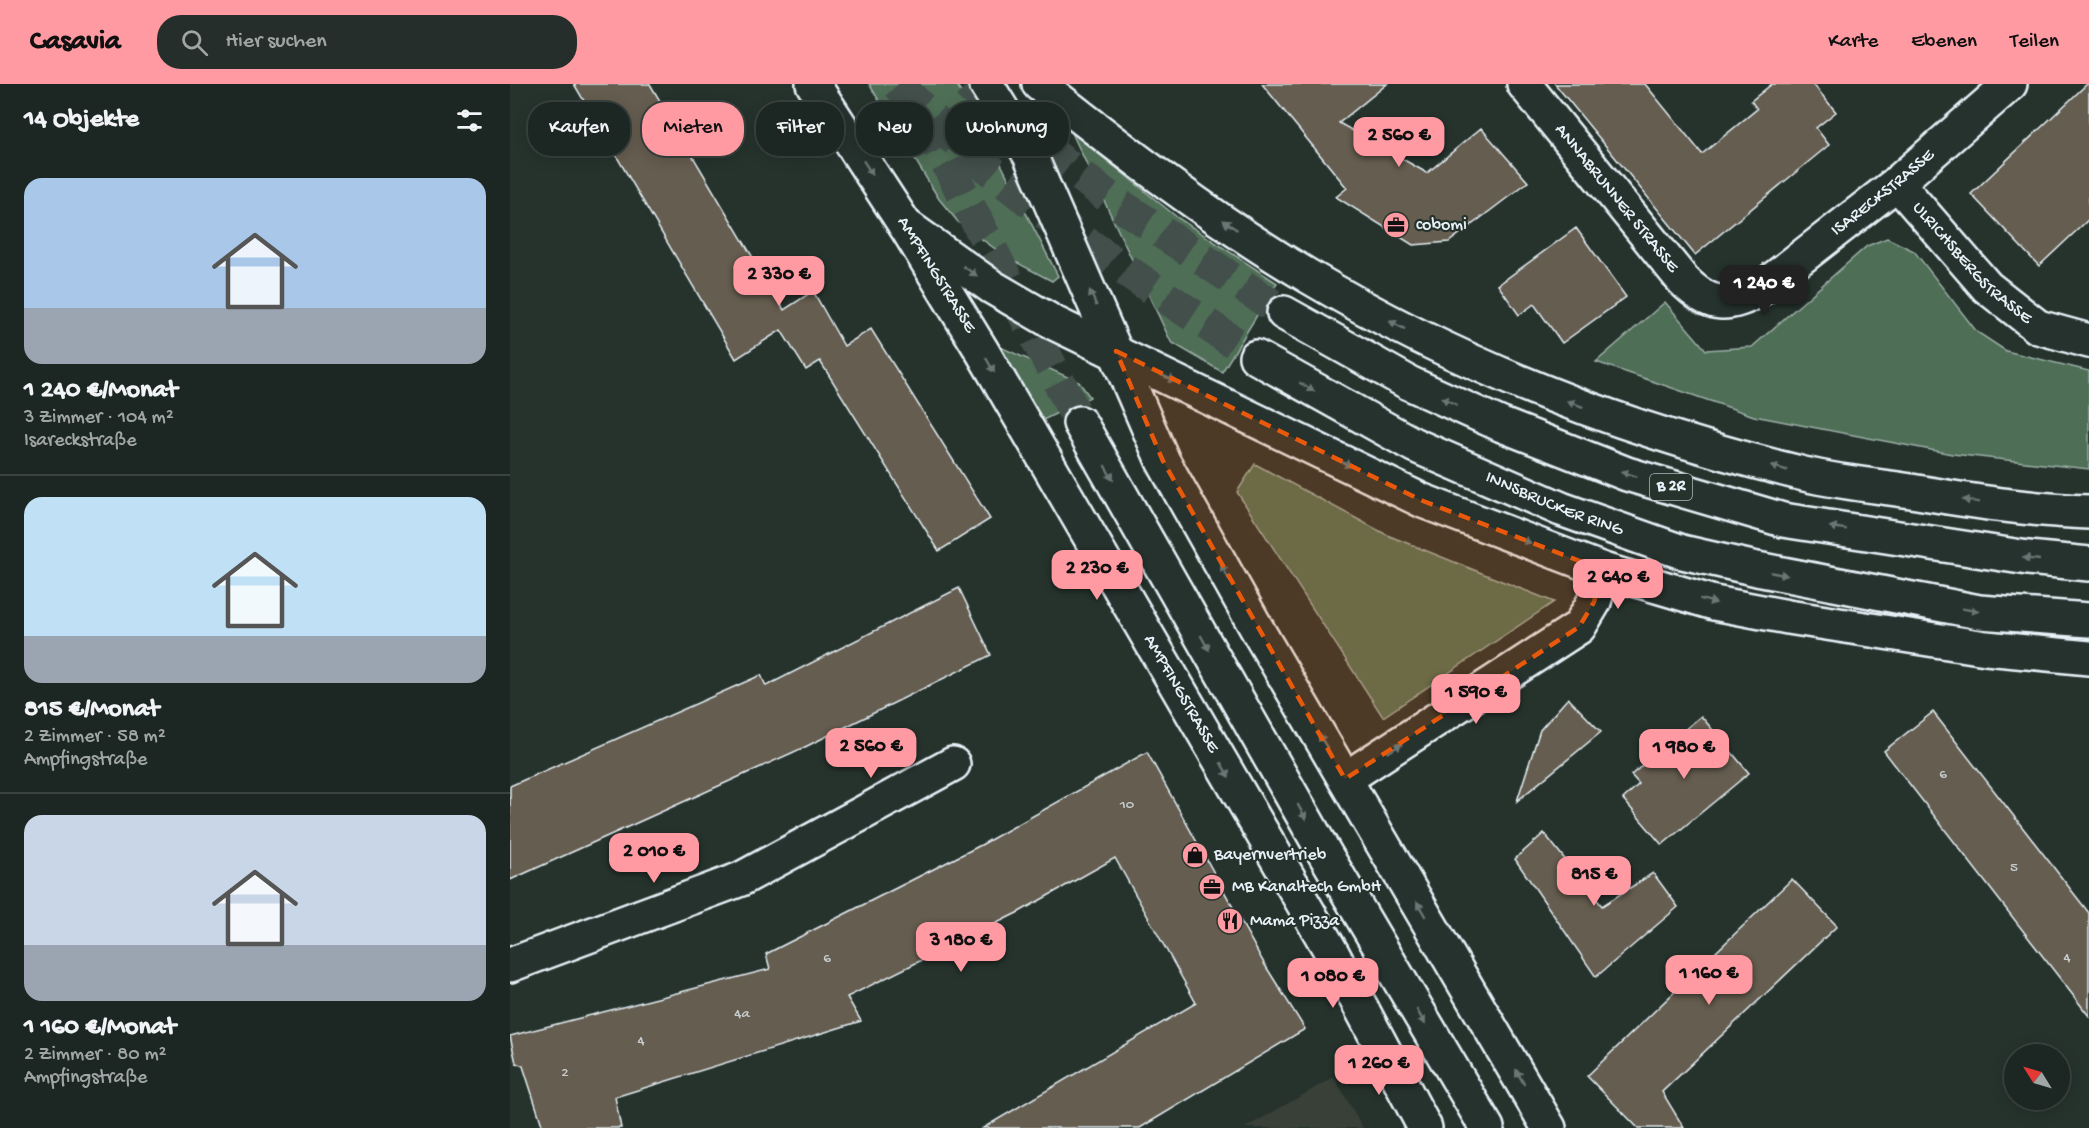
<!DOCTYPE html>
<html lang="de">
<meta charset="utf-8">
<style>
:root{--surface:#1c2622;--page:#252e2a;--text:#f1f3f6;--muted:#a0a5a5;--line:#3a4340;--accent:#ff9aa2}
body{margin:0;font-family:"Gochi Hand",sans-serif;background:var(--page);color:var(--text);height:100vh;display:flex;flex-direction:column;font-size:22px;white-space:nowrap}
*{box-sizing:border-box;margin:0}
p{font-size:20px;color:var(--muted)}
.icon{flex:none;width:33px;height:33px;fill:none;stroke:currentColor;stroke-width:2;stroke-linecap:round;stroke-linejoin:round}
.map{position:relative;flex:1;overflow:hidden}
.side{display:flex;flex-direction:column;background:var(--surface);width:510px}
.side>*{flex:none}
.top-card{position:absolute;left:18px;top:18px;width:570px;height:54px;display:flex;gap:12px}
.needle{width:39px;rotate:307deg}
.fabs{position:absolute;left:1494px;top:960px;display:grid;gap:12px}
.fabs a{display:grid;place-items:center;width:66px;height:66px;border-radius:50%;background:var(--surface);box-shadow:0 3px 15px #0003,0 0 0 2px var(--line);font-size:30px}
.price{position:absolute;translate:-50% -51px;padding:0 14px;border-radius:12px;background:var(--accent);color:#111;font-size:20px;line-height:39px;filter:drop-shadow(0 2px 3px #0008)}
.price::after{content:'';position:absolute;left:50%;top:36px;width:18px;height:14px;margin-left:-9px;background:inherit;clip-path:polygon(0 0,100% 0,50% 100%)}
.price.on{background:#222;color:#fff}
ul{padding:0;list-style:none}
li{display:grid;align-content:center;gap:12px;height:318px;padding:0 24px}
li+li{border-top:2px solid var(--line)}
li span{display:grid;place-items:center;height:186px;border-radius:18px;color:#555}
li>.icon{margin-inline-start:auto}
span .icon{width:108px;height:108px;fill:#fffc;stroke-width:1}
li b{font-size:26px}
h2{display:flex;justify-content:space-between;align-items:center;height:72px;padding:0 24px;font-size:26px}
.tag{padding:0 21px;border-radius:24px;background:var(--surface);box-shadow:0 3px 15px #0003,0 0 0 2px var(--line);font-size:21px;line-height:54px}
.tag.on{background:var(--accent);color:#111}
header{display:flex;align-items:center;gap:36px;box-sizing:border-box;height:84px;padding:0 30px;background:var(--accent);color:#111}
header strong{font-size:28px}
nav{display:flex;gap:33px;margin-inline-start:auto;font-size:21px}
.search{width:420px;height:54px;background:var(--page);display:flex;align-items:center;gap:15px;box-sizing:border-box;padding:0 21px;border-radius:24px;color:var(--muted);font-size:22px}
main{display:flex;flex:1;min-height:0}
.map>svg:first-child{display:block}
</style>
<header>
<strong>Casavia</strong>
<div class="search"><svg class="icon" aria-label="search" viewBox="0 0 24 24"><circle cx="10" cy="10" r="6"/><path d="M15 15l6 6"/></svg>Hier suchen</div>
<nav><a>Karte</a><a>Ebenen</a><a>Teilen</a></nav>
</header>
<main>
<section class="side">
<h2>14 Objekte<svg class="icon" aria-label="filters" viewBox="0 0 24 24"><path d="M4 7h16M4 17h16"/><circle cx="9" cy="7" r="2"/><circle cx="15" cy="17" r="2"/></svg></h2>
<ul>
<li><span style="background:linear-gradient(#a9c7e8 70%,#9aa5b1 0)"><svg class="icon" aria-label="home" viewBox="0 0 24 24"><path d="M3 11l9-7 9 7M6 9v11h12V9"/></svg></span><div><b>1 240 €/Monat</b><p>3 Zimmer · 104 m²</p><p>Isareckstraße</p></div></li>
<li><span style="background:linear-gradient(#bfe0f5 75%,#9aa5b1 0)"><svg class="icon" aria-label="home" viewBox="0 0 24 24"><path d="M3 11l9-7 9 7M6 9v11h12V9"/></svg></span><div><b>815 €/Monat</b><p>2 Zimmer · 58 m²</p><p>Ampfingstraße</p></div></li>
<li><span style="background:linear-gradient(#c9d6e8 70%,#9aa5b1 0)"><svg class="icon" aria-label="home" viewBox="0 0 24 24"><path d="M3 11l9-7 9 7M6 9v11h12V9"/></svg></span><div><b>1 160 €/Monat</b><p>2 Zimmer · 80 m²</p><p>Ampfingstraße</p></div></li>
</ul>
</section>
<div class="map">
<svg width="1579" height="1044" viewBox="0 0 1579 1044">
<rect width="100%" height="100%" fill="#26332d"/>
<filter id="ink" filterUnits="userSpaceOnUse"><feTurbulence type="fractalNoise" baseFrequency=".0167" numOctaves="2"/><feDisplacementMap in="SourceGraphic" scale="12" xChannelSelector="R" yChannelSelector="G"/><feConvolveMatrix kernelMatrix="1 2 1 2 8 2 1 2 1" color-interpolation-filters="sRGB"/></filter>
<g filter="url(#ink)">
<path fill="#394037" d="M824,993L853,1044H735Z"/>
<path fill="#4f6e57" stroke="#9cb0a8" stroke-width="1.5" d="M359,0H446L464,27L548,192L542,197L498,174L448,138L429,115Z
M561,47L668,134L767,199L712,288L661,258Z
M1377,154L1404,167L1467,248L1496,267L1579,287V385L1442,370L1244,332L1086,278L1155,218L1196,266L1242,263L1357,162Z
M488,262L569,298L580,313L529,338Z
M745,380L877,451L1044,518L873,633L727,408Z"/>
<path fill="#655d4f" stroke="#e8f1f8" stroke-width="1.5" d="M64,0H140L274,226L303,207L334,262L361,245L480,435L429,467L310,277L296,286L271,246L226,275Z
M752,0H877L829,39L917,89L971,44L1018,98L939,158L903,161L826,113L837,104Z
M1045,0H1135L1192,70L1247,25L1241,17L1262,0H1303L1326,28L1306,44L1319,61L1185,171Z
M1577,0H1579V135L1529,182L1461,110Z
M1066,144L1116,213L1052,259L1024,220L1009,231L988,201Z
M449,504L481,571L295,663L0,796V702L251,591L256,602Z
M1058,614L1091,648L1007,717L1030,646Z
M1423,628L1579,829V932L1374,667Z
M1191,632L1239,689L1152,761L1113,715L1129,700L1121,691Z
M637,668L755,881L795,945L630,1044H473L686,919L605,774L509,828L337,913L351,937L105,1013L111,1044H33L13,982L6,979L0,952L260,885L256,870L471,761Z
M1034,749L1092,822L1143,789L1168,823L1086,893L1005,775Z
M1282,795L1327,842L1152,1008L1174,1044H1128L1077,992Z"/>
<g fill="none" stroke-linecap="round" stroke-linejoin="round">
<path stroke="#43504b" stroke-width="33" stroke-dasharray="33 16" stroke-linecap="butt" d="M388,0C488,108 625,192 746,273
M457,0L519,52L601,115L774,229
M415,36L570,339"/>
<defs>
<g id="minor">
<path id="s1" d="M1014,0L1172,195C1200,224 1218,224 1252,204L1387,99L1500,0"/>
<path id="s2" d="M1387,99L1477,203L1528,243L1579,257"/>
<path d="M835,695L1069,543L1084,518L1093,486"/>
<path d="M0,881L231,795L443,680"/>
</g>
<g id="secondary">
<path d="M476,0L520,71L653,377L751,552L1039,1044"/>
<path id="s3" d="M395,141L472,267L822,869L915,1044"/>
</g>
<path id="primary" d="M303,0L395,141"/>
<g id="trunk">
<path d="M529,0C615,68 703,136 798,192C949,282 1115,346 1286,388C1323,398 1363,401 1401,407C1460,417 1518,426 1579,428"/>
<path d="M395,141L482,203L544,239L913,417L1093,486L1204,519L1278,533L1476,564L1579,574"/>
<path d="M774,229L899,299L992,341L1117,390L1273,436L1518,474L1579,480"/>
<path id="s4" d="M746,273L904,361L1051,425L1172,468L1247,485L1469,528L1579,536"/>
<path d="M570,339L815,770L977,1044"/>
</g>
</defs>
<use href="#minor" stroke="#e8f1f8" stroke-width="38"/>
<use href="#secondary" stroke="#e8f1f8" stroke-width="38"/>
<use href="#primary" stroke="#e8f1f8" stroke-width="38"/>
<use href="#trunk" stroke="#e8f1f8" stroke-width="38"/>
<use href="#minor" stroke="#26332d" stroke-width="33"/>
<use href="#secondary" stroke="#26332d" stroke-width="33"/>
<use href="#primary" stroke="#26332d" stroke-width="33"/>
<use href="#trunk" stroke="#26332d" stroke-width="33"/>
</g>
<defs><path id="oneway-solid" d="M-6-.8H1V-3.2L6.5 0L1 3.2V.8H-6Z" transform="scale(1.5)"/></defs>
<g fill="#6a7674">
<use href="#oneway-solid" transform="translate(358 84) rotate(57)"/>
<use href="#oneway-solid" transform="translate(720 141) rotate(-146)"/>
<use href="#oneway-solid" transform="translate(460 187) rotate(35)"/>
<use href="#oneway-solid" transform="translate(583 214) rotate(-114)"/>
<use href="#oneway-solid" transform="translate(887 241) rotate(-153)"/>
<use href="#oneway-solid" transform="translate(480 281) rotate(60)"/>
<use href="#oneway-solid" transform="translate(658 294) rotate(26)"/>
<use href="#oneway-solid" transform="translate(797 303) rotate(30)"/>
<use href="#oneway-solid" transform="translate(939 317) rotate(-155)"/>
<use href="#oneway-solid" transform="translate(1065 320) rotate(-159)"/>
<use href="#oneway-solid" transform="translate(834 379) rotate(26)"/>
<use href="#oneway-solid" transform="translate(1269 384) rotate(-164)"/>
<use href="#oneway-solid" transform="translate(599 389) rotate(60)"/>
<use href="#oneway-solid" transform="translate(1119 390) rotate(-162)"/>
<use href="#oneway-solid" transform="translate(1461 417) rotate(-171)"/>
<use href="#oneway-solid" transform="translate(1328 444) rotate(-171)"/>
<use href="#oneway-solid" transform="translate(1013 456) rotate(21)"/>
<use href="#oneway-solid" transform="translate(1521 475) rotate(-174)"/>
<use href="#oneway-solid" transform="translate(715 488) rotate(-119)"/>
<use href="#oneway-solid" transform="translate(1269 490) rotate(11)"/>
<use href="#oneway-solid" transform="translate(1198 517) rotate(15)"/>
<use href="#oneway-solid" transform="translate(1460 526) rotate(10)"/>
<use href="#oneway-solid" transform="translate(695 559) rotate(60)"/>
<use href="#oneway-solid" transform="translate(813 657) rotate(-121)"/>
<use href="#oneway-solid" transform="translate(885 664) rotate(-33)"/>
<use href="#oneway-solid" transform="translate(715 686) rotate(60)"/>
<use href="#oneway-solid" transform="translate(792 728) rotate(60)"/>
<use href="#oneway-solid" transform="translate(911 825) rotate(-120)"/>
<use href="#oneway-solid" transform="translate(911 933) rotate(60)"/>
<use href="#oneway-solid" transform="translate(1010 993) rotate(-120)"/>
</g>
</g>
<path fill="#e8590c" fill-opacity="0.2" stroke="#e8590c" stroke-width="4.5" stroke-dasharray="12 8" stroke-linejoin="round" d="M606,267L913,417L1093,486L1084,518L1069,543L835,695L653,377Z"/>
<defs>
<symbol id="office-disc" viewBox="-11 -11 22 22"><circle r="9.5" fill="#ff9aa2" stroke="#26332d"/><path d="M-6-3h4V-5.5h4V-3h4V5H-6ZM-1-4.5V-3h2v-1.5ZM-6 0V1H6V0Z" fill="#111"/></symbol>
<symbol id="shop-disc" viewBox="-11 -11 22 22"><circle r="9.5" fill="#ff9aa2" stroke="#26332d"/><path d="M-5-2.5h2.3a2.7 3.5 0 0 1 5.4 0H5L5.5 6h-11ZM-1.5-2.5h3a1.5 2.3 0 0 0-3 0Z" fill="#111"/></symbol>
<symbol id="restaurant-disc" viewBox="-11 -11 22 22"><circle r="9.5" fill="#ff9aa2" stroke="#26332d"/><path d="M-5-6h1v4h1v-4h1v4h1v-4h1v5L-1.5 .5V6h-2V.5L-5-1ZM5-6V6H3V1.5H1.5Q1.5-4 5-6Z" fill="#111"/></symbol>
</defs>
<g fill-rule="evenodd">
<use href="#office-disc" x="871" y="126" width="30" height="30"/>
<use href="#shop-disc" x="670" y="756" width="30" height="30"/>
<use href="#office-disc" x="687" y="788" width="30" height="30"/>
<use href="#restaurant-disc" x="705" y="822" width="30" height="30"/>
</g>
<g text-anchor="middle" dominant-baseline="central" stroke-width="4.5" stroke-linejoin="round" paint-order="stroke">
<g font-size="15" fill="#c7ccce">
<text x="1433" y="691">6</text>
<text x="617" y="721">10</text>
<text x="1504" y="784">5</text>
<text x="1557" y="874">4</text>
<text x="317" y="875">6</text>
<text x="232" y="930">4a</text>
<text x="131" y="957">4</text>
<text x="55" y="989">2</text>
</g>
<rect fill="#26332d" stroke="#aeb8bb" stroke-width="1.5" x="1140" y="390" width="42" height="26" rx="4.5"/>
<g font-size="16" font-weight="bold" fill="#e8f1f8">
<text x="1161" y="403">B 2R</text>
</g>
<g font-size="18" fill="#e8f1f8" stroke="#26332d">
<text stroke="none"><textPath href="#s1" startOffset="495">ISARECKSTRASSE</textPath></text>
<text stroke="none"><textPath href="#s1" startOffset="147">ANNABRUNNER STRASSE</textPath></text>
<text stroke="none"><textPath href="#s2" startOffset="110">ULRICHSBERGSTRASSE</textPath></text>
<text transform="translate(426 191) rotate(58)">AMPFINGSTRASSE</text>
<text stroke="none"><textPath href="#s4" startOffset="333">INNSBRUCKER RING</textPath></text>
<text stroke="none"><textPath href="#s3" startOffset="544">AMPFINGSTRASSE</textPath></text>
</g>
<g font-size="18" fill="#e8f1f8" stroke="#26332d" text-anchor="start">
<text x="906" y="141">cobomi</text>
<text x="704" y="771">Bayernvertrieb</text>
<text x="722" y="803">MB Kanaltech GmbH</text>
<text x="740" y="837">Mama Pizza</text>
</g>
</g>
</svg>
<div class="fabs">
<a><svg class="needle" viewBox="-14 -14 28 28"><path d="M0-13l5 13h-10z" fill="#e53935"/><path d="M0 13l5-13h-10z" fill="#a0a5a5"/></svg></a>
</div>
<b class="price" style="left:889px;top:84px">2 560 €</b>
<b class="price" style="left:269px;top:223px">2 330 €</b>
<b class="price on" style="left:1254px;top:232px">1 240 €</b>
<b class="price" style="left:587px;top:517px">2 230 €</b>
<b class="price" style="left:1108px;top:526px">2 640 €</b>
<b class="price" style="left:966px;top:641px">1 590 €</b>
<b class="price" style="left:361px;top:695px">2 560 €</b>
<b class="price" style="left:1174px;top:696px">1 980 €</b>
<b class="price" style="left:144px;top:800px">2 010 €</b>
<b class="price" style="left:1084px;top:823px">815 €</b>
<b class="price" style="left:451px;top:889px">3 180 €</b>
<b class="price" style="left:1199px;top:922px">1 160 €</b>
<b class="price" style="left:823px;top:925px">1 080 €</b>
<b class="price" style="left:869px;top:1012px">1 260 €</b>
<div class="top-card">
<a class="tag">Kaufen</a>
<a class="tag on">Mieten</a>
<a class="tag">Filter</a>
<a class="tag">Neu</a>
<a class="tag">Wohnung</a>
</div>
</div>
</main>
